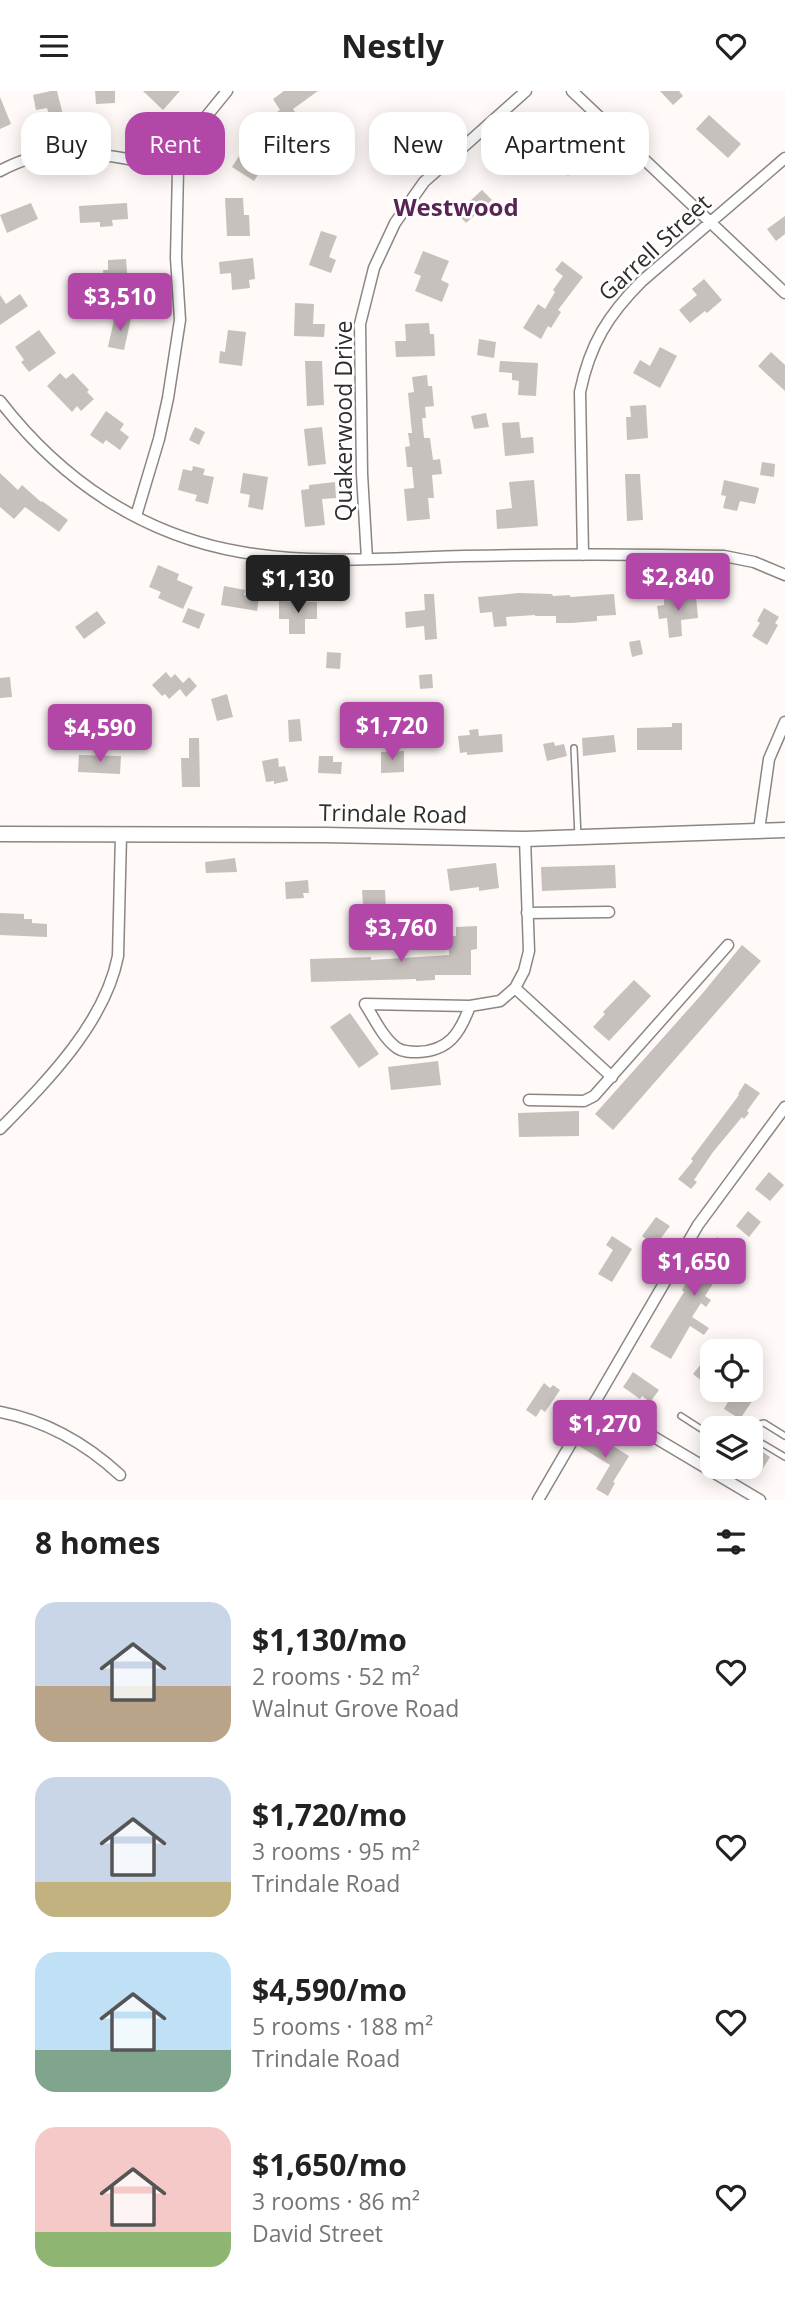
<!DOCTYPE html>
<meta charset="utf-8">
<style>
:root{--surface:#fff;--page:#f6f6f6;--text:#222;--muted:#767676;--accent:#b247a8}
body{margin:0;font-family:"Open Sans",sans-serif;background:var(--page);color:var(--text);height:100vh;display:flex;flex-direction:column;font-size:26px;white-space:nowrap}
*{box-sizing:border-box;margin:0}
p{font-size:23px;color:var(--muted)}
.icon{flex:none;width:38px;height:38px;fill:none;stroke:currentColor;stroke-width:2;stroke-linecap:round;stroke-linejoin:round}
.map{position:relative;height:1409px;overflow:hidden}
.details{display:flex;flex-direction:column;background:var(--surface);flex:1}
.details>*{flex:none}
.top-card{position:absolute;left:21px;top:21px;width:744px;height:63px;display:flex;gap:14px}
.tools{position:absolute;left:700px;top:1248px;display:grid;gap:14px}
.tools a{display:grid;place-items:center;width:63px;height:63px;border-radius:14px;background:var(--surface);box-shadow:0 4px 18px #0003;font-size:35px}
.price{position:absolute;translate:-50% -60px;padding:0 16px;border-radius:7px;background:var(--accent);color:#fff;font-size:23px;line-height:46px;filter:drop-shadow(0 2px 4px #0008)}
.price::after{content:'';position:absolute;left:50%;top:42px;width:21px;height:16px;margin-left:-10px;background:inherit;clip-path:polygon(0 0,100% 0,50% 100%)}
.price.on{background:#222;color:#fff}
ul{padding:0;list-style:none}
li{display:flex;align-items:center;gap:21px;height:175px;padding:0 35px}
li span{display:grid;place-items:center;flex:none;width:196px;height:140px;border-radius:21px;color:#555}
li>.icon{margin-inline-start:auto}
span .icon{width:84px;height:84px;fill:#fffc;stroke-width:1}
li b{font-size:30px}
h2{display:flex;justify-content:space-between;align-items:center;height:84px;padding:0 35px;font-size:30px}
.pill{padding:0 24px;border-radius:21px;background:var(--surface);box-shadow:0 4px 18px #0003;font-size:24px;line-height:63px}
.pill.on{background:var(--accent);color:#fff}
header{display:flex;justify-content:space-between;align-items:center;height:91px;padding:0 35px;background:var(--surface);font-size:32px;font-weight:700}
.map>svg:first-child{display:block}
</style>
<header><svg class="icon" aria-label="menu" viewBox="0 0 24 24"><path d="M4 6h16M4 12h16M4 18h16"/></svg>Nestly<svg class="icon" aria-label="heart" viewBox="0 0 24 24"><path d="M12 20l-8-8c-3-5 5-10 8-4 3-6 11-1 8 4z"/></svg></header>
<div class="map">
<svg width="785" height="1409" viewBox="0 0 785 1409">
<rect width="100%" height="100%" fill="#fff9f7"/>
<path fill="#c6c1bc" d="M51,0H57L63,24L50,27L47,17L36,19L33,4Z
M95,0H115V12L96,13Z
M143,0H180L163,19Z
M284,0H318L293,18L301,30L282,43L270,26L280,19L273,8Z
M660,0H679L683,5L673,14Z
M0,6L11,33L0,38Z
M709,24L741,53L728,67L696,38Z
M552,30L585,68L568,85L533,48Z
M248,51L280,72L273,83L263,76L254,90L232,76Z
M482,99L492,109L466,132L457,122Z
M225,107H243L244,124H249L250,145H227Z
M31,112L38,128L7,142L0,124Z
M127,112L128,128L112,129L113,135L100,136V131L80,132L79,115Z
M785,125V143L776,150L767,138Z
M321,140L337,145L329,166L336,169L331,182L309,174Z
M423,160L449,170L441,189L449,193L442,211L415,200L421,185L414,182Z
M253,167L255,188L249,189L250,197L232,199L231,182L220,183L219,171Z
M126,168L128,194H125V205L109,206L108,192H104L103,179H108V169Z
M562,170L583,186L558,219L561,221L551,237L548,235L541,248L523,237L538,213L545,218L555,201L553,199L563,185L555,179Z
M704,188L722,209L707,222L705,220L690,232L679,219L697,204L692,198Z
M20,203L28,215L0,234V204L6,213Z
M295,212L314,213L313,233H325L324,246L294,245Z
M115,224L131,227L124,259L108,256Z
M429,232L430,243H434L435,265L396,266L395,250H406L405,233Z
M39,239L56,262L29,281L21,271L24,269L15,256Z
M228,239L246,241L242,275L219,272L220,260L225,261Z
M479,248L496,251L494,267L477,264Z
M660,256L677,265L660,297L633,282L640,269L650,275Z
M771,261L785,274V300L758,275Z
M305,270H322L324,314L307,315Z
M500,270L538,272L536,305L518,304L519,290L512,289V282L499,281Z
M60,282L66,288L73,282L89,299L87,301L94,308L81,320L77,315L72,321L47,295Z
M427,284L428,295H432L434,315L425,316L426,327H422L424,347H430L433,369L440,368L442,383L432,384L434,407H428L430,428L407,430L404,398L414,397L412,376H407L405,356L410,355L408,342H412L408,302L414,301L412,286Z
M646,314L648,347L627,349L626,326H631L630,315Z
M106,320L124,333L120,339L129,346L120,359L106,349L103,353L90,344Z
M486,322L489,336L474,338L471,325Z
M519,331L521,347L533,346L534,362L505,365L502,332Z
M195,336L205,341L199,354L189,349Z
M322,336L326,373L308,375L304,338Z
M762,371L775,373L774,386L760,384Z
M193,375L205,378L203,384L214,386L208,413L195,410L197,404L178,399L183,378L192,380Z
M0,382L18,399L22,394L41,411L42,410L68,429L59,441L25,416L14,428L0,416Z
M243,382L268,386L263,419L248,416L250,404L240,402Z
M625,383H640L643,429L627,430Z
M534,389L538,435L497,438L496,419L512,417L509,391Z
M724,389L759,397L755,413L740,410L737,420L723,417L726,405L721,404Z
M335,391L336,407L322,408L325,434L305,436L301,399L309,398V394Z
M158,474L179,483L177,489L193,496L183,518L158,507L161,501L149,496Z
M224,495L245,499L244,504L259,506L257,520L221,514Z
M519,502L552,503L553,505L570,504V506L614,503L616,524L597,525V530L571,532H556V525H535V524L506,526L507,535L494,536L492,521L480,522L478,506Z
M424,503H434L437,548L425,549L424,535L406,537L405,521L425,519Z
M696,505L698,527L681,529L682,545L669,547L667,527L659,528L657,515L664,514V508Z
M279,510L317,511V528H305V543H289V528H279Z
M188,517L205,523L199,538L182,531Z
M764,517L779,526L775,532L778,534L767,554L752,545L760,532L757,530Z
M97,520L106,532L84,548L75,536Z
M640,549L643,563L632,566L629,551Z
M327,561L341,562L340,578L326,577Z
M166,581L171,587L175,583L183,592L189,586L197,595L186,606L180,598L169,608L165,603L162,605L152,594Z
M432,583L433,597L420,598L419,584Z
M10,586L12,606L0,607V587Z
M227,603L233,626L217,630L211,608Z
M300,628L302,650L289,651L288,629Z
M414,629L426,632L423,644L411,641Z
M672,632H682V659H637V637L672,636Z
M478,638L479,645L502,643L503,661L467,664V661L460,662L458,645L470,644L469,639Z
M614,644L616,661L583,665L582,647Z
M189,647H199L200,696H182L181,667H189Z
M554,651L555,655L564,653L567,665L547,670L543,653Z
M404,660V681L381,682V661Z
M79,664L121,665L120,683L78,681Z
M319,665H333V671H342L341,683L318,682Z
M278,667L279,676L285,675L288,690L274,693V690L266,691L262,670Z
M235,767L237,781L206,782L205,771Z
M496,772L499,797L479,800V796L450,800L447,778Z
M615,774L616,797L542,800L541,776Z
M308,789L309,802H303L304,807L286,808L285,791Z
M362,799H385L386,821H377V814H363Z
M0,822L24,823V828H32V832L47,833V846L0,844Z
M477,835V858L471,859V884H435V889L416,890V888L311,891L310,868L371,866V869L449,864L448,845H456V836Z
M742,854L761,870L613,1039L595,1023L702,903Z
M634,889L651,905L609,950L593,936L605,923L603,921Z
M350,922L379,963L359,977L330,936Z
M438,970L441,994L391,999L388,976Z
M745,992L760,1002L747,1020L749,1022L744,1028L742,1026L713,1061L694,1089L697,1091L691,1098L678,1088L693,1070L691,1068L739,1004L738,1003Z
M579,1020V1045L519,1046L518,1022Z
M769,1081L784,1094L770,1110L755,1098Z
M748,1120L761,1131L749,1146L736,1135Z
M656,1126L670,1135L655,1155L642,1145Z
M612,1145L632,1158L612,1191L598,1183L613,1159L606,1154Z
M717,1146L738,1161L719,1193L714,1191L705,1205L711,1209L706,1216L701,1212L692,1226L709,1237L704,1244L690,1235L671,1268L650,1256L684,1201L682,1199L701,1168L702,1169Z
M701,1273L712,1283V1298L693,1283Z
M633,1281L659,1299L650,1311L642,1305L640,1308L623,1296Z
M751,1290L761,1297L740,1328L724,1318L728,1311L713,1298H751Z
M544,1292L550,1297L553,1294L560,1299L545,1321L541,1318L536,1326L526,1319Z
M589,1340L629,1365L613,1391L615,1392L608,1405L596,1398L610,1374L579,1355Z
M751,1353L770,1366L759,1384L751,1378Z"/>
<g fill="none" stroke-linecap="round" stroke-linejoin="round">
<defs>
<path id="service" d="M574,657L578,746
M681,1325L712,1345
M751,1345L760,1333L764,1332L785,1345
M751,1346L785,1366
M706,1377L712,1365"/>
<path id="minor" d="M572,0L785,202
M0,80C45,55 86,60 134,69C148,72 165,73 178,79
M0,310C61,389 142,444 241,461C314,474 391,467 464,465C551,463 638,463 724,465L754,471L785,484
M136,425L159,348L168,307L180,229L176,167L178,79L205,27L227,0
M583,464L580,301C590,253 608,224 642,190L785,67
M367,468L362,383L360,233L374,177L395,132L424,91L526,0
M759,739L769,668L785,631
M527,822L609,821
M515,897L612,986
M365,913L470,915C460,942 449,960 418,961C410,961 403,961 397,957C383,947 374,927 365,913Z
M470,915L500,910L515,897L524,880L529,860L525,748
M529,1009L584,1010L594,1005L728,854
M0,1038C47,990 105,932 118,865L121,744
M595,1311L760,1409
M0,1321C47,1330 85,1352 120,1384
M538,1409L698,1134L785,1016"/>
<path id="secondary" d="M0,743L325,744L525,748L785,739"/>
</defs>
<use href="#service" stroke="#8c8683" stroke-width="8"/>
<use href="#minor" stroke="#8c8683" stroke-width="13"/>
<use href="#secondary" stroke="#8c8683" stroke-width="17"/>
<use href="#service" stroke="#fff" stroke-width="5"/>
<use href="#minor" stroke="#fff" stroke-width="10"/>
<use href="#secondary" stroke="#fff" stroke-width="14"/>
</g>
<g text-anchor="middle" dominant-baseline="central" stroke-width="5" stroke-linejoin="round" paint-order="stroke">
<g font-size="23" fill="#302e2d" stroke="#fff">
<text transform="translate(654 156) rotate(-43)">Garrell Street</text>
<text transform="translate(343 330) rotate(-90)">Quakerwood Drive</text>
<text transform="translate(393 722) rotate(1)">Trindale Road</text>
</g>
<g font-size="24" font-weight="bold" fill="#582453" stroke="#fff">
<text x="456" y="115">Westwood</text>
</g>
</g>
</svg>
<div class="tools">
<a><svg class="icon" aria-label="locate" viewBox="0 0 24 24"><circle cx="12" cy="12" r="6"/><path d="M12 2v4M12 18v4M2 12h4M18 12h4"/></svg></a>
<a><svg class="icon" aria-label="layers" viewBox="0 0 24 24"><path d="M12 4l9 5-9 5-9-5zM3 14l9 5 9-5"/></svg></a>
</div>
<b class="price" style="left:120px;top:242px">$3,510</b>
<b class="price" style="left:678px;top:522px">$2,840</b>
<b class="price on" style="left:298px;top:524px">$1,130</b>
<b class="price" style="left:392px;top:671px">$1,720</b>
<b class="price" style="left:100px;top:673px">$4,590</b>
<b class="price" style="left:401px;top:873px">$3,760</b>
<b class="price" style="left:694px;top:1207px">$1,650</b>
<b class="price" style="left:605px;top:1369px">$1,270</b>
<div class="top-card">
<a class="pill">Buy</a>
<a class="pill on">Rent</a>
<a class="pill">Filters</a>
<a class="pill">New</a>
<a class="pill">Apartment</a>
</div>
</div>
<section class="details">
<h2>8 homes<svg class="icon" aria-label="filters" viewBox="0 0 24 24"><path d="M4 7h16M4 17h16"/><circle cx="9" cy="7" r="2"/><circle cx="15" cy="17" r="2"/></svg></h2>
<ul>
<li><span style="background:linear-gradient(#c9d6e8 60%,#b9a48a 0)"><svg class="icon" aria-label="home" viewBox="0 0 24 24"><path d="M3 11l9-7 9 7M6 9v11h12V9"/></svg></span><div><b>$1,130/mo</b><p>2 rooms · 52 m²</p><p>Walnut Grove Road</p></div><svg class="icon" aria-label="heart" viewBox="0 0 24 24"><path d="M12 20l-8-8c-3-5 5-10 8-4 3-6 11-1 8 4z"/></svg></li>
<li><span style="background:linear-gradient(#c9d6e8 75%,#c2b280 0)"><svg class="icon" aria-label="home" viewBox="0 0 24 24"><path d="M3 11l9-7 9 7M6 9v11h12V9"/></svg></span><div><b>$1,720/mo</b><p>3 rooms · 95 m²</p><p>Trindale Road</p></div><svg class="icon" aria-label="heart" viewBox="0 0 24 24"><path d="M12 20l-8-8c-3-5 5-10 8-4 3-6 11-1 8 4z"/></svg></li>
<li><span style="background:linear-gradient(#bfe0f5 70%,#7fa58c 0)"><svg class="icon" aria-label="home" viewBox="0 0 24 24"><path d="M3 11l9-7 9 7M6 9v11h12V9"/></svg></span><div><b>$4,590/mo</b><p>5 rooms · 188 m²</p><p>Trindale Road</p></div><svg class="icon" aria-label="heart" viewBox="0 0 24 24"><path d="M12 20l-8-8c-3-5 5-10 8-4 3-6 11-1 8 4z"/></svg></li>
<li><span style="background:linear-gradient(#f6c9c9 75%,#8fb573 0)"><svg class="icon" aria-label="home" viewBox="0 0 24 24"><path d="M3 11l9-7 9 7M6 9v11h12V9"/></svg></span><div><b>$1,650/mo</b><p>3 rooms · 86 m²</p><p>David Street</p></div><svg class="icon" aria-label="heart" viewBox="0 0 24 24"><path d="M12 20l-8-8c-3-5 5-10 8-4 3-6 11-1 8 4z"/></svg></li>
</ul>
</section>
